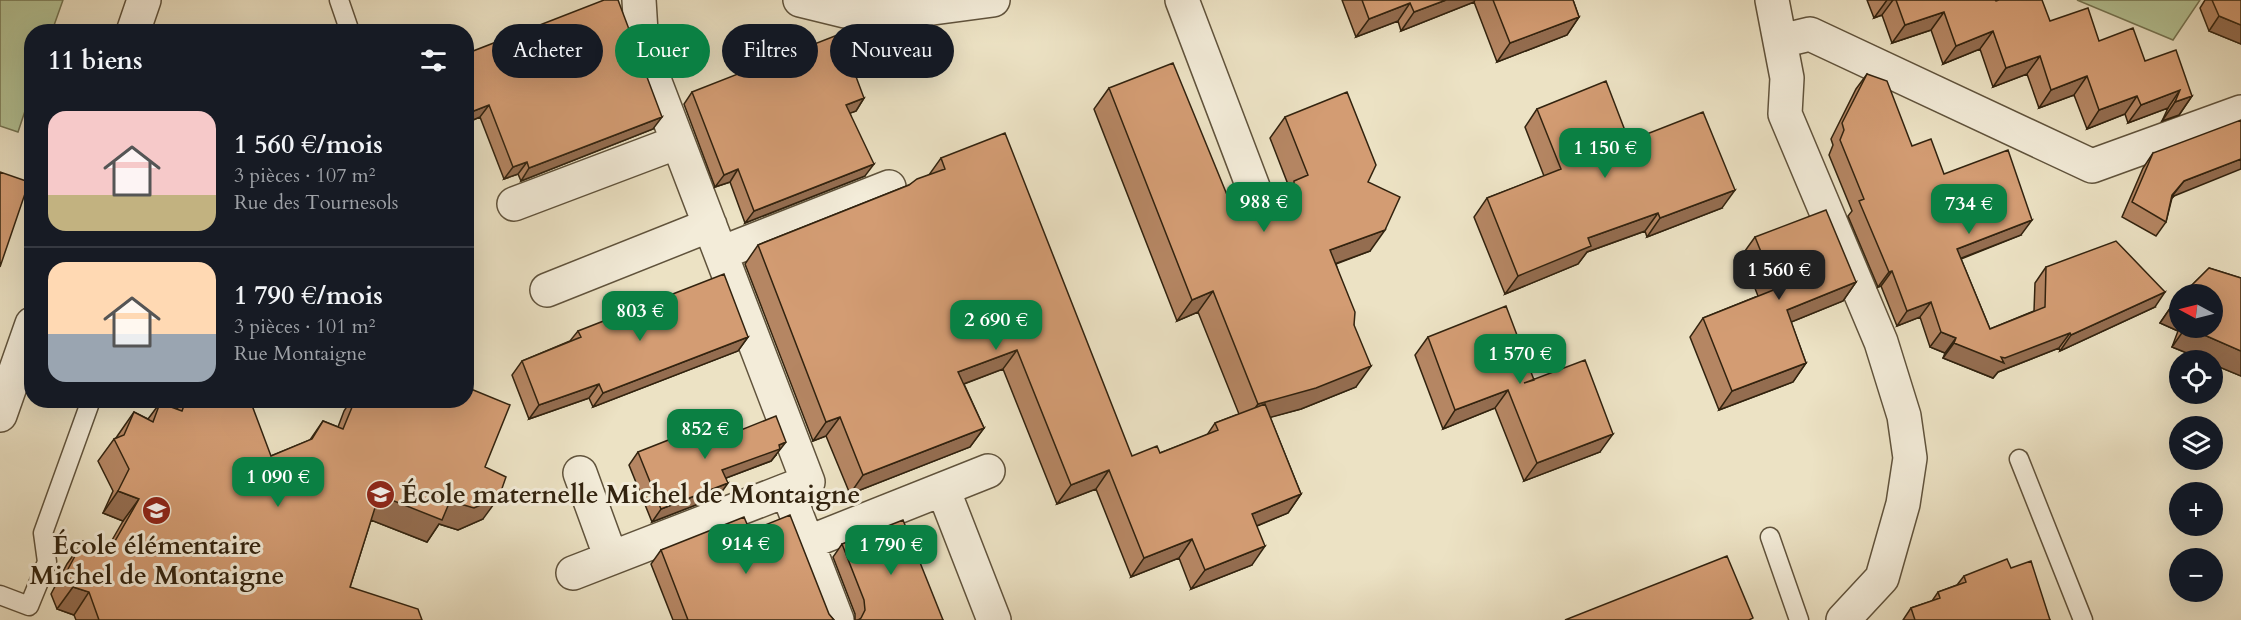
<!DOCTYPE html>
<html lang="fr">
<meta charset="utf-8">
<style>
:root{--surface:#171b24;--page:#20242c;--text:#f1f3f6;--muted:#9ea1a6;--line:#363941;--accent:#0b8043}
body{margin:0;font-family:Cardo,serif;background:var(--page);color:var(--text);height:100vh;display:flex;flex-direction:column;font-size:22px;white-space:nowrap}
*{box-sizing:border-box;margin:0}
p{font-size:20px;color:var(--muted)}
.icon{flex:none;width:33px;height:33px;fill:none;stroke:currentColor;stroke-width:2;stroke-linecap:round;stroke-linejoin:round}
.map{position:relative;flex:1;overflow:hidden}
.sheet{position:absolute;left:24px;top:24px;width:450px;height:384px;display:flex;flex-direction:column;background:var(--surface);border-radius:24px;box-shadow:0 6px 24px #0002}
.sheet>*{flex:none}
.hud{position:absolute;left:492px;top:24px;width:570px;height:54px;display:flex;gap:12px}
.needle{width:39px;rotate:277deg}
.buttons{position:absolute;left:2169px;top:284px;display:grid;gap:12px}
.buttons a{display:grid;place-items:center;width:54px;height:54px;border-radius:50%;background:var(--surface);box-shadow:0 6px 24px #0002;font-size:30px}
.price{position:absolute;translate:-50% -51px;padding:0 14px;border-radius:12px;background:var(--accent);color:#fff;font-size:20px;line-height:39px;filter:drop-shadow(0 2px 3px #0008)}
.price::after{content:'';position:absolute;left:50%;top:36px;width:18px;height:14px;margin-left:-9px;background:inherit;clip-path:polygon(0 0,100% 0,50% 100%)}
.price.current{background:#222;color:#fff}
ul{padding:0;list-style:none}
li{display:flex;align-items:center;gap:18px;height:150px;padding:0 24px}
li+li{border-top:2px solid var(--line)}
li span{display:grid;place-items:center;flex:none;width:168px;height:120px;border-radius:18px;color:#555}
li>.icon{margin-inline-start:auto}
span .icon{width:72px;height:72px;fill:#fffc;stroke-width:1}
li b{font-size:26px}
h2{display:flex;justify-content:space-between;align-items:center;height:72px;padding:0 24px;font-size:26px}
.tag{padding:0 21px;border-radius:27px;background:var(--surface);box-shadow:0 6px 24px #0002;font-size:21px;line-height:54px}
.tag.current{background:var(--accent);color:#fff}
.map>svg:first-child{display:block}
</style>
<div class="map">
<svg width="2241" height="620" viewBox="0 0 2241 620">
<rect width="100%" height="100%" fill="#ece2c4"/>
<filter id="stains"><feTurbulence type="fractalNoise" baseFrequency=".00333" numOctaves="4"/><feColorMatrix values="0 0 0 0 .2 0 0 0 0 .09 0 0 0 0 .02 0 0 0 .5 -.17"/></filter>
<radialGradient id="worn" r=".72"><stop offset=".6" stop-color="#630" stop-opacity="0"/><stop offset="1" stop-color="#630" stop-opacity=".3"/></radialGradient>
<path fill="#b5c496" stroke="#747452" stroke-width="1.5" d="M0,0H63L52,31L32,32L31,93L18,132L0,126Z
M2077,0H2200L2173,40Z"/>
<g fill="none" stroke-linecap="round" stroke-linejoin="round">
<defs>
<path id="service" d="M339,0L350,32
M2019,459L2083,620
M1770,537L1799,620
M0,595L29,606L47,562L43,533L91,400"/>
<path id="minor" d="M639,0L642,48L808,482L787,490L837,620
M800,0L845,11L903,12L993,0
M1182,0L1261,208
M1772,0L1787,78L1785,114L1881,342L1904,416L1910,458L1903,504L1882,578L1843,620
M133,32L144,0
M1781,41L1810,34L2092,166L2241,112
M514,204L678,142
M721,253L889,187
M547,290L710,225
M0,415L32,324
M580,473L611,558
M943,489L994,620
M807,543L988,471
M573,573L787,490"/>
</defs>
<use href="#service" stroke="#60533c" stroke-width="21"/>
<use href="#minor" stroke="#60533c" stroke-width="36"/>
<use href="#service" stroke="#f3ecd9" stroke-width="18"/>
<use href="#minor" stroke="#f3ecd9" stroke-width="33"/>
</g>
<path fill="#b58663" stroke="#32230f" stroke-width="1.5" d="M1342,0H1573L1579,17L1567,35L1497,62L1474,2L1401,31L1398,21L1356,37Z
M1867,0H1995L1996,1L2099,41L2145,61L2192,96L2179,115L2162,121L2168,108L2128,123L2125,114L2087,129L2074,95L2039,108L2027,74L1993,87L1980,49L1943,64L1931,30L1892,43L1882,15L1874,18Z
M2205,0H2241V44L2209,31L2200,8Z
M468,53L653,129L521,181L518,174L504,179L480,117L466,123V55Z
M1867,74L1912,146L1944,174L2021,235L1961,259L1990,329L2034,311L2035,283L2046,267L2155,307L2060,351L2059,348L1998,372L1993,378L1943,358L1945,353L1930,347L1920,317L1897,326L1881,286L1878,287L1848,216L1852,211L1829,155L1833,145L1831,139L1856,89Z
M1109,88L1232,207L1264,202L1273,205H1279V202L1289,187L1270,138L1285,117L1368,182L1370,251L1336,264L1354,325L1356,387L1301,409L1270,417L1301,494L1288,513L1257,526L1252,565L1191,589L1179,558L1131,577L1096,489L1057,504L1003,369L964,384L984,428L970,447L850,494L826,436L813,441L745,264L758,245L909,185L929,175L941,158L1132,456L1160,453L1207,435L1215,423L1239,414L1198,312L1177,321L1094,109Z
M692,92L864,98L856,111L850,113L865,176L745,223L730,182L715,187L684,104Z
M1537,109L1629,141L1722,208L1647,237L1645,231L1587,252L1578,264L1505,294L1474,217L1487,198L1544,176L1525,127Z
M2153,153L2174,196L2172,198L2166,222L2156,236L2122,217L2143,168Z
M1755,237L1856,282L1843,301L1791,322L1806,363L1793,382L1719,410L1690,337L1703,318L1758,296L1742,255Z
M2209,268L2241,278V376L2212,364V360H2204L2172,347L2178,331L2160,323L2173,304L2180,298V327H2212V294H2183Z
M578,331L748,337L738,351L593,407L589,398L529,419L512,375L522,361L570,341Z
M1428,337L1534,380L1600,452L1524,481L1495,408L1443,429L1415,355Z
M183,400H207L271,456L310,440L323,421L338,427L344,411L351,400H466L485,467L483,519L458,530L439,524L427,542L371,520L350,587L422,620H76L74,615L57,609L51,594L67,564L83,541L104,554L123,521L103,513L113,491L98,461L114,439L116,438L118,435L134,412L148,419L160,403L177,409Z
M638,452L777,455H776L771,461L726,478L719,496L652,522L629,465Z
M750,531L834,620H673L651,564L661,550Z
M842,544L943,620H855V614L833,557Z
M2011,568L2050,620H1903L1911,608L1932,601L1938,592L1957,585L1964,576Z"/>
<path fill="#946d50" stroke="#32230f" stroke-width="1.5" d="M1446,0H1475L1474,2L1401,31L1414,12Z
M1887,0H1893L1882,15L1874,18Z
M1410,3L1398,21L1356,37L1369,19Z
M1944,12L1931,30L1892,43L1905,25Z
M2219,16L2241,25V44L2209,31Z
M1579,17L1567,35L1497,62L1510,43Z
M1993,31L1980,49L1943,64L1956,46Z
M2040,56L2027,74L1993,87L2006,68Z
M2087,76L2074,95L2039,108L2051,90Z
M2180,90L2168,108L2128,123L2141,105Z
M2137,96L2125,114L2087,129L2099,110Z
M2192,96L2179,115L2162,121L2175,102Z
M864,98L856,111L837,118L846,105Z
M489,105L480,117L466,123V114Z
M662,117L653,129L521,181L529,168Z
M2241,159V169L2174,196L2162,209L2184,181Z
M527,162L518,174L504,179L513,167Z
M874,164L865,176L745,223L754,211Z
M738,169L730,182L715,187L724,175Z
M1735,190L1722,208L1647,237L1660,218Z
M1658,213L1645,231L1587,252L1578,264L1505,294L1518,276L1588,238Z
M2032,220L2021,235L1946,264L1957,249Z
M1385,230L1370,251L1315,271L1330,250Z
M1892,271L1881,286L1878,287L1889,272Z
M1856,282L1843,301L1774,329L1787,310Z
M1213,291L1198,312L1177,321L1192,300Z
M2165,292L2155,307L2060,351L2071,335Z
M1931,302L1920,317L1897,326L1907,311Z
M2173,304L2180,307V327L2178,331L2160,323Z
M2186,327L2241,351V376L2212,364V360H2204L2172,347Z
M1941,332L1956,338L1945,353L1930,347Z
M2070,333L2059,348L1998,372L1993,378L1943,358L1954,343L2001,357Z
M748,337L738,351L593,407L603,393Z
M1017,350L1003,369L945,391L958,372Z
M1806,363L1793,382L1719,410L1732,391Z
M1371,366L1356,387L1301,409L1243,425L1258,404Z
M599,384L589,398L529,419L539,405Z
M1508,390L1495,408L1443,429L1455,410Z
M840,417L826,436L813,441L826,422Z
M984,428L970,447L850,494L863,475Z
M1613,434L1600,452L1524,481L1537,463Z
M786,442L771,461L713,483L722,470Z
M1109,470L1096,489L1057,504L1071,485Z
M728,483L719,496L652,522L661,509Z
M118,491L139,499L123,521L103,513Z
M1301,494L1288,513L1239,533L1252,514Z
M379,495L450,501L499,497L483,519L458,530L439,524L427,542L363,517Z
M1192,539L1179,558L1131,577L1144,558Z
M1265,546L1252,565L1191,589L1205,570Z
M73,587L89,592L74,615L57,609Z"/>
<path fill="#d39c73" stroke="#32230f" stroke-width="1.5" d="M604,0H618L662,117L529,168L527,162L513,167L489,105L466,114V65L473,63L468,53Z
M1362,0H1446L1414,12L1410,3L1369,19Z
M1493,0H1573L1579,17L1510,43Z
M1896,0H1995L1996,1L1999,0H2042L2050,21L2088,8L2099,41L2133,28L2145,61L2176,50L2192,96L2175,102L2180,90L2141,105L2137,96L2099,110L2087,76L2051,90L2040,56L2006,68L1993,31L1956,46L1944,12L1905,25Z
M2212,0H2241V25L2219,16Z
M840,34L864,98L846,105L874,164L754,211L738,169L724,175L692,92Z
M1173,63L1232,207L1260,196L1264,202L1273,205L1283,204L1290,199L1294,190V181L1308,175L1285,117L1347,92L1376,165L1368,182L1400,197L1385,230L1330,250L1355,312L1354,325L1371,366L1316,388L1258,404L1213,291L1192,300L1109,88Z
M1867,74L1887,81L1912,146L1931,139L1944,174L2008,150L2032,220L1957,249L1990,329L2045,307L2046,267L2116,241L2165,292L2071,335L2070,333L2005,358L2001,357L2004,363L1954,343L1956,338L1941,332L1931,302L1907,311L1892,271L1889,272L1859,201L1864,199L1840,140L1844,130L1842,123Z
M1606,81L1629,141L1703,112L1735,190L1660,218L1658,213L1588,238L1591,246L1518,276L1487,198L1561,169L1537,109Z
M2241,120V159L2184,181L2172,195L2166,222L2132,202L2153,153Z
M1005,133L1132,456L1157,446L1160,453L1218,430L1215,423L1265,404L1301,494L1252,514L1265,546L1205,570L1192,539L1144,558L1109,470L1071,485L1017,350L958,372L984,428L863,475L840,417L826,422L758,245L909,185L917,179L945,169L941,158Z
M0,172L29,182L0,267Z
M1826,210L1856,282L1787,310L1806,363L1732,391L1703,318L1776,289L1755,237Z
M2209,268L2241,278V351L2186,327H2212V294H2183Z
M724,274L748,337L603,393L599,384L539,405L522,361L581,337L578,331Z
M2180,298V307L2173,304Z
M1506,306L1534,380L1524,383L1585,360L1613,434L1537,463L1508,390L1455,410L1428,337Z
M466,387L510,405L485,467L506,477L499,497L474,508L450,501L442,520L379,495L350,587L418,609L422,620H99L89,592L73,587L67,571L83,541L107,555L139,499L118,491L129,469L114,439L124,435L134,412L153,422L160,403L182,411L186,400H250L271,456L312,439L323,421L343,429L355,400H466Z
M776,416L786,442L779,445L780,449L722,470L728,483L661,509L638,452L704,426L711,442Z
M790,515L829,614L834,620H688L661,550L744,517L750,531Z
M903,520L943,620H858L861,618L865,610L864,600L842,544Z
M1727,556L1753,618L1749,620H1565Z
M2007,559L2011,568L2031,561L2050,620H1915L1911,608L1940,598L1938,592L1966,582L1964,576Z"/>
<defs>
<symbol id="school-disc" viewBox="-11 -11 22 22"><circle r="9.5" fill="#8f2418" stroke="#f3ecd9"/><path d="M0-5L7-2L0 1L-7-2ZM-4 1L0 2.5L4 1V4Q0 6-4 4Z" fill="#fff"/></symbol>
</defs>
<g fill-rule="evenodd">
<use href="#school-disc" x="364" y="478" width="33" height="33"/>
<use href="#school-disc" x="140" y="494" width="33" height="33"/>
</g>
<g text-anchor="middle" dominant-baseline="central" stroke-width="6" stroke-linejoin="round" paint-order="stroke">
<g font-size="26" font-weight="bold" fill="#32230f" stroke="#f3ecd9" text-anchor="start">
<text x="401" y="494">École maternelle Michel de Montaigne</text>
<text x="157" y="545" text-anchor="middle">École élémentaire<tspan x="157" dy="30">Michel de Montaigne</tspan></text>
</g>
</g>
<rect width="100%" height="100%" filter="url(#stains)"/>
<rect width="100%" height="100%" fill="url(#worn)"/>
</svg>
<div class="buttons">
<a><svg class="needle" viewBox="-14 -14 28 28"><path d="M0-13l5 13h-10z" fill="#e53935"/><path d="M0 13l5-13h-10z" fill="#9ea1a6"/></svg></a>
<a><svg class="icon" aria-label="locate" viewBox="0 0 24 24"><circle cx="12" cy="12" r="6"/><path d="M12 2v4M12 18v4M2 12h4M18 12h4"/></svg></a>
<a><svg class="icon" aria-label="layers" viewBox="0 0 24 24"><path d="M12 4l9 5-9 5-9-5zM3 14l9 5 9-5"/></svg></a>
<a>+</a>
<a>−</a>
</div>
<b class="price" style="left:1605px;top:179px">1 150 €</b>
<b class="price" style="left:1264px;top:233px">988 €</b>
<b class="price" style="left:1969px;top:235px">734 €</b>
<b class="price current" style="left:1779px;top:301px">1 560 €</b>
<b class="price" style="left:640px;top:342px">803 €</b>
<b class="price" style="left:996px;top:351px">2 690 €</b>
<b class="price" style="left:1520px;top:385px">1 570 €</b>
<b class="price" style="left:705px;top:460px">852 €</b>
<b class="price" style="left:278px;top:508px">1 090 €</b>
<b class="price" style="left:746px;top:575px">914 €</b>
<b class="price" style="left:891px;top:576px">1 790 €</b>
<div class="hud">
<a class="tag">Acheter</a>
<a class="tag current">Louer</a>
<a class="tag">Filtres</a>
<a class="tag">Nouveau</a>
</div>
<section class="sheet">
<h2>11 biens<svg class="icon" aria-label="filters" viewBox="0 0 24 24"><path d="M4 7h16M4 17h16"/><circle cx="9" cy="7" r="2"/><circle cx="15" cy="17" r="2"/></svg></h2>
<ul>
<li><span style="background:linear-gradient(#f6c9c9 70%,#c2b280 0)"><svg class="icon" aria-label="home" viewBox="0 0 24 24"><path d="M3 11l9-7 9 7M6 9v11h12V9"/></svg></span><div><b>1 560 €/mois</b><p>3 pièces · 107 m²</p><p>Rue des Tournesols</p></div></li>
<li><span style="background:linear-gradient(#ffd9b3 60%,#9aa5b1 0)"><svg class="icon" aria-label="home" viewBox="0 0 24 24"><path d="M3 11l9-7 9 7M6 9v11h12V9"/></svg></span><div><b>1 790 €/mois</b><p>3 pièces · 101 m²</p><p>Rue Montaigne</p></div></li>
</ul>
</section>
</div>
